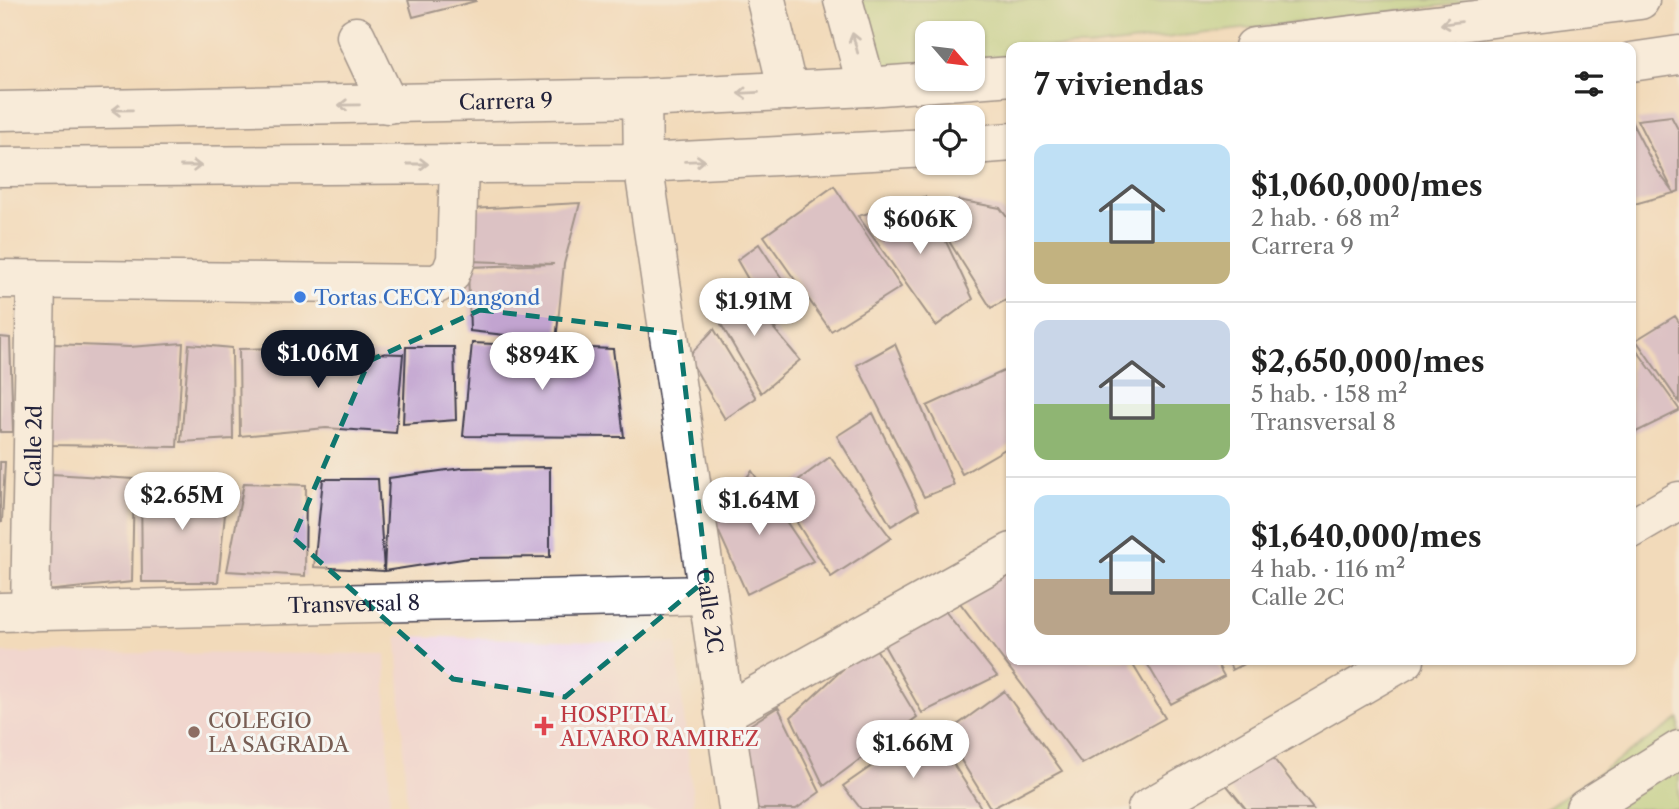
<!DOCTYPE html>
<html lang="es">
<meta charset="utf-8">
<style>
:root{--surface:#fff;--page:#f2f2f2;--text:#222;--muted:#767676;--line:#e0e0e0;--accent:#111827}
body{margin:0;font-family:"Libre Caslon Text",serif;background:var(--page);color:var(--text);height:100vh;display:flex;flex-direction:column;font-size:26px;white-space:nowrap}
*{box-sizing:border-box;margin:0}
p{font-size:23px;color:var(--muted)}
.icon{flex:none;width:38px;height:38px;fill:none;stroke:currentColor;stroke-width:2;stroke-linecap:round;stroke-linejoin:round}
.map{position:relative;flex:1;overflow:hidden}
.drawer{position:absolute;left:1006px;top:42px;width:630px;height:623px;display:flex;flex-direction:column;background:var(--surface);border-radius:14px;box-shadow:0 2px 5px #0004}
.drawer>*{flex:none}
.needle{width:46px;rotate:118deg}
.fabs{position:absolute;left:915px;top:21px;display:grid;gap:14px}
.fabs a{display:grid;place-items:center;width:70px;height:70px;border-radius:14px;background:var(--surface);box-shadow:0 2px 5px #0004;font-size:35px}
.price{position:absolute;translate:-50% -60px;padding:0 16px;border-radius:24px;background:#fff;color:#222;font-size:23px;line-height:46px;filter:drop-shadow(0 2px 4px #0008)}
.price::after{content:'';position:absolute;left:50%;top:42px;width:21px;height:16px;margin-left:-10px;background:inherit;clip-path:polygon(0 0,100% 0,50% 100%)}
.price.current{background:var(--accent);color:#fff}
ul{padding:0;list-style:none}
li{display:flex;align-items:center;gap:21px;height:175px;padding:0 28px}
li+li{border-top:2px solid var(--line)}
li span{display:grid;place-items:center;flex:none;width:196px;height:140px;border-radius:14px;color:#555}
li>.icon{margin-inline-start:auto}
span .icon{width:84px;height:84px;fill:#fffc;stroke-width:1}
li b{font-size:30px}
h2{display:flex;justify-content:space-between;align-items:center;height:84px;padding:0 28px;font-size:30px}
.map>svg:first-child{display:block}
</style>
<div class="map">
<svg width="1679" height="809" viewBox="0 0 1679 809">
<rect width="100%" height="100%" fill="#f6f6f2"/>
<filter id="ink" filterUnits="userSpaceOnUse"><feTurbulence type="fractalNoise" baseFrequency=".0143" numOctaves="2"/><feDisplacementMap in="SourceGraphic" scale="14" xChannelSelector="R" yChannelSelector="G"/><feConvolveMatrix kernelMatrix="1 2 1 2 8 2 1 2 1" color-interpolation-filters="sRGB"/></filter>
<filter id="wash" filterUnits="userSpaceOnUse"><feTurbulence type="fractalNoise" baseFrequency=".00686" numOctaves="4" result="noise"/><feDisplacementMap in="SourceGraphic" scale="28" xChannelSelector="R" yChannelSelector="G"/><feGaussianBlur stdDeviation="1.57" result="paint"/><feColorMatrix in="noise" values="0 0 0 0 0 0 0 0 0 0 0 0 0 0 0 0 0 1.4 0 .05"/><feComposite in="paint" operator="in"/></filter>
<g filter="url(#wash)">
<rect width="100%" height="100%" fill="#f2daba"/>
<path fill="#efd0e6" d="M397,636L676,643L694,809H407Z
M0,653L385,654L390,809H0Z"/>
<path fill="#a7d17d" stroke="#647a5c" stroke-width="2" d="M860,0H1491L1088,47H1012L1011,56L973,61V33H928L927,66L879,67Z
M1679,719V809H1545Z"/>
<g id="blocks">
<path fill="#c2a4d0" d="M408,0H476V1L413,17Z
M1671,116L1679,131V191L1674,193L1637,120Z
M1631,121L1654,166L1674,193L1631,205Z
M834,186L901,287L831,331L764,236Z
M925,197L973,299L936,326L858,216Z
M958,200L1000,208L1012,224V297L991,308L935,219Z
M580,203L564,264L556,341L470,331L468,267L554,264L470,261V209Z
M759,244L804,312L776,328L737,260Z
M736,283L800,360L761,393L711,307Z
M1675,316L1679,322V402L1636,340Z
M714,329L756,398L725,419L688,357Z
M0,337L10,338L13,432H0Z
M1631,342L1679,409V411L1634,433L1631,430Z
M183,343L177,447L52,445L54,344L129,347Z
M472,343L613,349L624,437L463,436Z
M189,344L232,348L233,439L181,442Z
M895,344L954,485L924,497L857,365Z
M338,347V352L403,354L396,433L326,428L240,436L239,349Z
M406,347H454L456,420L403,424Z
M1006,370L1012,377V445L962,474L927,406Z
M873,413L919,509L891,526L837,436Z
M830,457L891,538L831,577L779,494Z
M0,462H5L2,522H0Z
M550,467V557L469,558L384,571L389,478L462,468Z
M752,471L813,561L747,594L713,519Z
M52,474L134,479L132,582L46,591Z
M323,479H378L384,571L314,567Z
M141,482L228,485L218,582H142Z
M244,483L306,485L305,576L227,571Z
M1012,563V660H1130L1165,718L1082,764L954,595Z
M945,611L997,676L922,713L881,640Z
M872,642L917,717L824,786L791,717Z
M1145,660H1215L1224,676L1171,704Z
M1228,660H1251L1232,670Z
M1004,691L1062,771L991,809L945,734Z
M778,707L820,792L796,809H757L742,730Z
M929,726L982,809H861L843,786Z
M1270,754L1313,809H1246L1224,782Z"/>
</g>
</g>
<g filter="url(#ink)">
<use href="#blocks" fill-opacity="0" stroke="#413e4e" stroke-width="2"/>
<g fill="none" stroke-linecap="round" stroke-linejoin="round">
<defs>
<g id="minor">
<path d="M766,0L788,91"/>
<path d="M843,0L867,87"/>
<path d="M356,36L388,104"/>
<path id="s1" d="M642,98L643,163L708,595L738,809"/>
<path d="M0,279L437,284L450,275L456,260L459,164"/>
<path d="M1631,529L1679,501"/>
<path id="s2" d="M0,612L708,595"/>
<path id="s3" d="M30,612L36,280"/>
<path d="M724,713L1012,552"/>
<path d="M1147,809L1405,660"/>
<path d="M1585,809L1679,750"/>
</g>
<g id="highway">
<path d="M1254,47L1640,0"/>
<path d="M1631,62L1679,55"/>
<path id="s4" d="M0,111L642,98L867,87L1012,76"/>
<path d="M973,145L1012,142"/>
<path d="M0,167L643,163L928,148"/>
</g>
</defs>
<use href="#minor" stroke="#413e4e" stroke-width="41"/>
<use href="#highway" stroke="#413e4e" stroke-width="41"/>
<use href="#minor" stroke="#fff" stroke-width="38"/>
<use href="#highway" stroke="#fff" stroke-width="38"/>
</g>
<defs><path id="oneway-shaft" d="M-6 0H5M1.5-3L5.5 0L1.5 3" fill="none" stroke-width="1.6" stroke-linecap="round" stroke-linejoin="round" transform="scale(1.75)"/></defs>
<g stroke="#9c9ca7">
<use href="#oneway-shaft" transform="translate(1451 23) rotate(173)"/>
<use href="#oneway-shaft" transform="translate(855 43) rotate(-105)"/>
<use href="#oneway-shaft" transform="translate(748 93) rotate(177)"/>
<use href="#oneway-shaft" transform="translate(349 105) rotate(179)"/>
<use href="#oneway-shaft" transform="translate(122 110) rotate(179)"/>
<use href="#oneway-shaft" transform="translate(695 161) rotate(-2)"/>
<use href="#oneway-shaft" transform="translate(418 164)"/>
<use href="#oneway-shaft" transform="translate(191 166)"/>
</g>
</g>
<path d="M0 0H1679V809H0ZM480,310L679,333L707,579L565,697L453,679L293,538L369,361Z" fill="#f2daba" fill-opacity=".55" fill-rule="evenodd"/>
<path fill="none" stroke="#0f766e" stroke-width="5" stroke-dasharray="14 9" stroke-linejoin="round" d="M480,310L679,333L707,579L565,697L453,679L293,538L369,361Z"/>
<circle fill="#3f7fe0" stroke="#f6f6f2" stroke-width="2.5" cx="300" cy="297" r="7"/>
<path fill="#e0444e" stroke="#f6f6f2" stroke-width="2.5" d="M540.5 715.5h7v7h7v7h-7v7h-7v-7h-7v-7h7z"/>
<circle fill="#8d6e63" stroke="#f6f6f2" stroke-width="2.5" cx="194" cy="732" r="7"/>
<g text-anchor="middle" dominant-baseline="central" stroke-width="6" stroke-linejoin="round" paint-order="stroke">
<g font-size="21" fill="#22223b" stroke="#f6f6f2">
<text stroke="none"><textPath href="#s4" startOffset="506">Carrera 9</textPath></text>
<text stroke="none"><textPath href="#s3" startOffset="166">Calle 2d</textPath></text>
<text stroke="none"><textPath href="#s2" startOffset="354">Transversal 8</textPath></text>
<text stroke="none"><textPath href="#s1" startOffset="518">Calle 2C</textPath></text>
</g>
<g font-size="21" fill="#366cbe" stroke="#f6f6f2" text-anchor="start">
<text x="314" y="297">Tortas CECY Dangond</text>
</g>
<g font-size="21" fill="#be3a42" stroke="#f6f6f2" text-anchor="start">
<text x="560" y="714">HOSPITAL<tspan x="560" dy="24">ALVARO RAMIREZ</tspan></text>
</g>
<g font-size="21" fill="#785e54" stroke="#f6f6f2" text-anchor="start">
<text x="208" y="720">COLEGIO<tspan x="208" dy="24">LA SAGRADA</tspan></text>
</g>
</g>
</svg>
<div class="fabs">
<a><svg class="needle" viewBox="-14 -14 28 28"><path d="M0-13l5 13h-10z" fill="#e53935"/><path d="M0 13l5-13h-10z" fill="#767676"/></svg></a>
<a><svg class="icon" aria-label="locate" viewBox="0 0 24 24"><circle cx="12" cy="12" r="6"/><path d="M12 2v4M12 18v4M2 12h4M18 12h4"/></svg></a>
</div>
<b class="price" style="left:920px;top:256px">$606K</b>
<b class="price" style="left:754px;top:338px">$1.91M</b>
<b class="price current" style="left:318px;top:390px">$1.06M</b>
<b class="price" style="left:542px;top:392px">$894K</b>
<b class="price" style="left:182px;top:532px">$2.65M</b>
<b class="price" style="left:759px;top:537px">$1.64M</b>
<b class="price" style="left:913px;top:780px">$1.66M</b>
<section class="drawer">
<h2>7 viviendas<svg class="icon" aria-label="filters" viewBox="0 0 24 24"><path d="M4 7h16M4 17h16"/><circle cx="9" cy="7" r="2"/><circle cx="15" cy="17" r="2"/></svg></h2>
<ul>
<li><span style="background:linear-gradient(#bfe0f5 70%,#c2b280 0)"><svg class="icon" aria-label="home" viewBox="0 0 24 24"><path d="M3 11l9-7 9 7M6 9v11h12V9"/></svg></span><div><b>$1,060,000/mes</b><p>2 hab. · 68 m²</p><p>Carrera 9</p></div></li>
<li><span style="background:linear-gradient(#c9d6e8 60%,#8fb573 0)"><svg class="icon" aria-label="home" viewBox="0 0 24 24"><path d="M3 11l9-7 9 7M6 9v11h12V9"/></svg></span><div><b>$2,650,000/mes</b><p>5 hab. · 158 m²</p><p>Transversal 8</p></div></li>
<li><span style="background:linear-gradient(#bfe0f5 60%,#b9a48a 0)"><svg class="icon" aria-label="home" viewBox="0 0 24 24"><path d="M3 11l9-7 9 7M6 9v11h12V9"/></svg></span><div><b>$1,640,000/mes</b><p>4 hab. · 116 m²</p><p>Calle 2C</p></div></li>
</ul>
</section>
</div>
